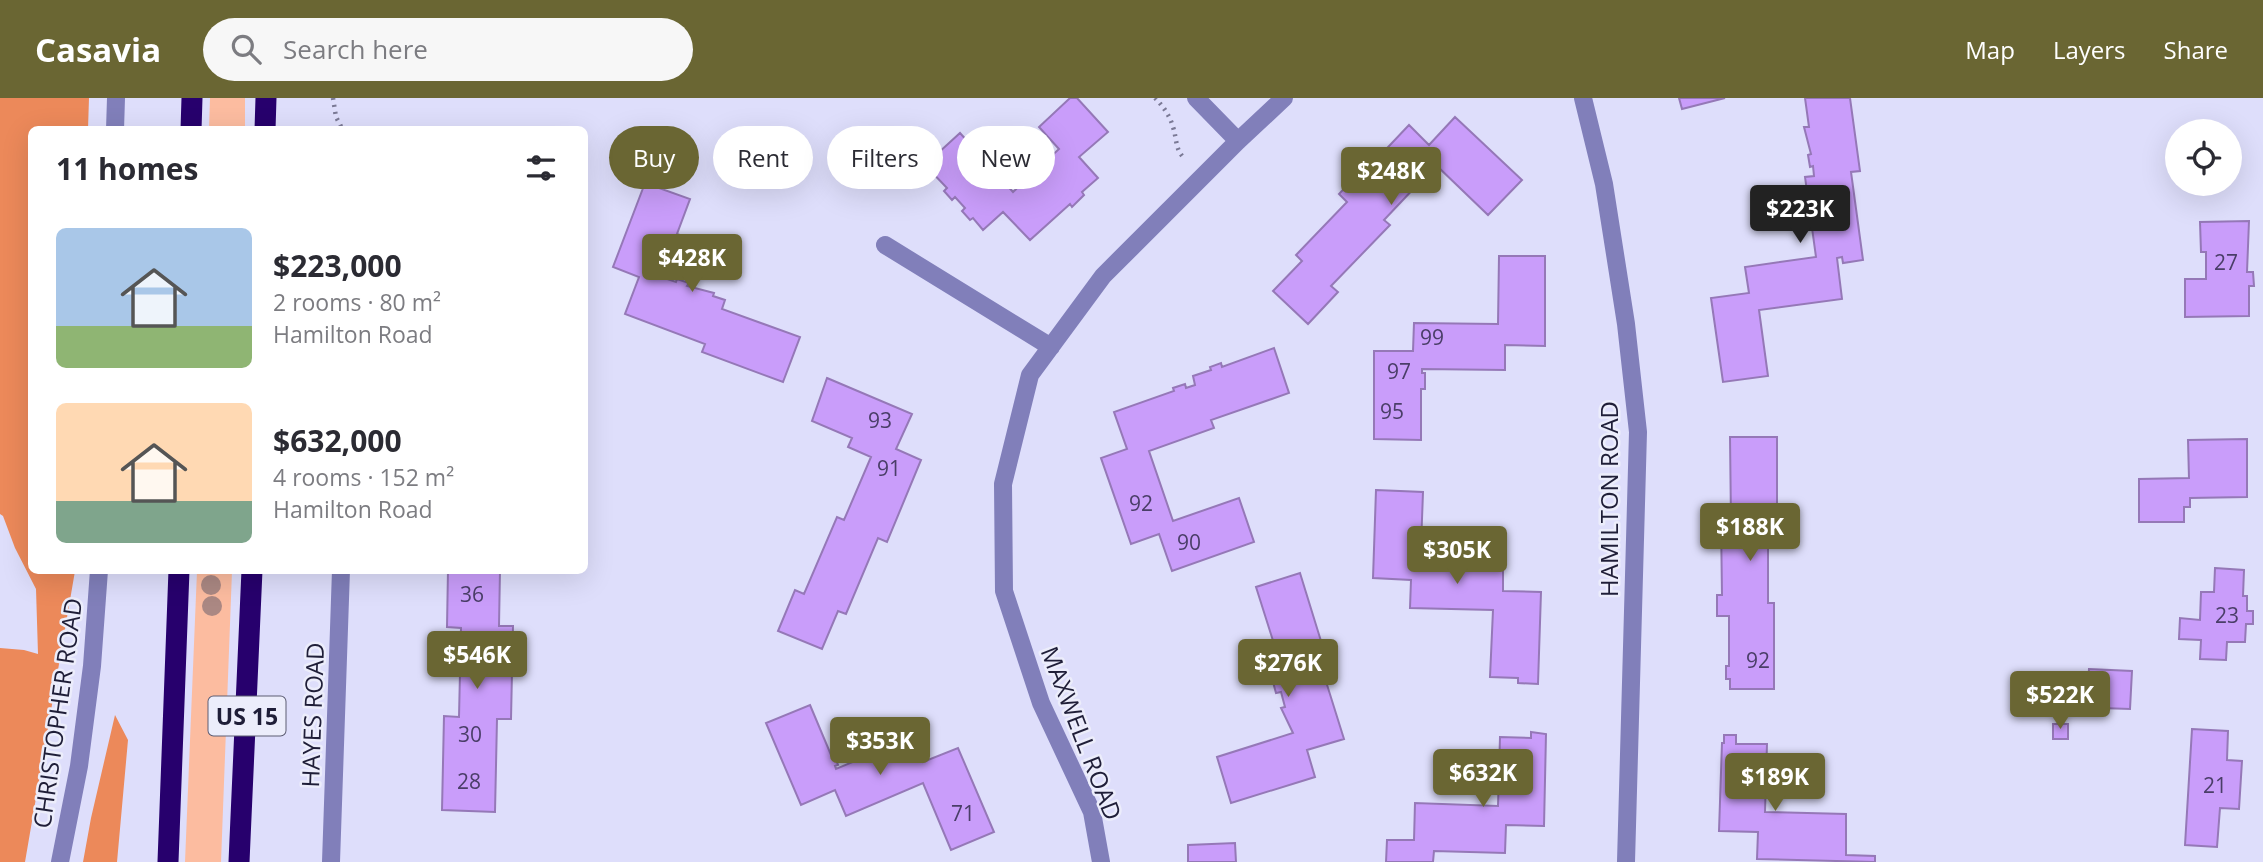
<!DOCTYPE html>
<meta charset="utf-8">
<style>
:root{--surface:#fff;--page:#f7f7f7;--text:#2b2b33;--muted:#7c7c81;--accent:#6a6633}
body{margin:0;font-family:"Open Sans",sans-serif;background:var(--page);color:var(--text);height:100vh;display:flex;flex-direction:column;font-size:26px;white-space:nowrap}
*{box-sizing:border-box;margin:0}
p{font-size:23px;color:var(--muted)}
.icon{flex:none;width:38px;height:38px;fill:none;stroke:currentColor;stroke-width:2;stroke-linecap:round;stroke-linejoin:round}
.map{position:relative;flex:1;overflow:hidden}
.side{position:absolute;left:28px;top:28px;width:560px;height:448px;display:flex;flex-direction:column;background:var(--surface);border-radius:10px;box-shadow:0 7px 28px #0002}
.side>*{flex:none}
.hud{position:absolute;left:609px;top:28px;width:665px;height:63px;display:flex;gap:14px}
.tools{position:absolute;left:2165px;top:21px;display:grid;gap:14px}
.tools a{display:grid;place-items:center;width:77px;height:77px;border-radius:50%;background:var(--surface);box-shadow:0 7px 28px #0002;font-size:35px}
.price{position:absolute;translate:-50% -60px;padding:0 16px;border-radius:7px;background:var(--accent);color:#fff;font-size:23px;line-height:46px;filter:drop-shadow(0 2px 4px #0008)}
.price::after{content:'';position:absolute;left:50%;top:42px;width:21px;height:16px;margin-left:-10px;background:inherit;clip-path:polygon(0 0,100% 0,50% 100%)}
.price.current{background:#222;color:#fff}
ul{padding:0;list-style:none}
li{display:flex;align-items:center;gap:21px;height:175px;padding:0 28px}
li span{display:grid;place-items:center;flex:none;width:196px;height:140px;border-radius:10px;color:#555}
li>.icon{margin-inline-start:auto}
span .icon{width:84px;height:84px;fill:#fffc;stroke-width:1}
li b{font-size:30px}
h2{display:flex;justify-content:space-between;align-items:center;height:84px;padding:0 28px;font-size:30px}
.pill{padding:0 24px;border-radius:32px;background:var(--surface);box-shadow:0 7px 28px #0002;font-size:24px;line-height:63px}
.pill.current{background:var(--accent);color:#fff}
header{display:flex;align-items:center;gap:42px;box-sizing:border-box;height:98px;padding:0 35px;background:var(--accent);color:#fff}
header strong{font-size:33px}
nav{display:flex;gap:38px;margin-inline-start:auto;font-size:24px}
.search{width:490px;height:63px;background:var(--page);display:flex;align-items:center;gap:18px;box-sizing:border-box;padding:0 24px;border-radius:38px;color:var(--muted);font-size:26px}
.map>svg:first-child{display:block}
</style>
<header>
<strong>Casavia</strong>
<div class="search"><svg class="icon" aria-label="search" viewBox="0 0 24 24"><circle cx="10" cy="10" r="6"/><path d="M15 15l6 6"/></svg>Search here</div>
<nav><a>Map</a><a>Layers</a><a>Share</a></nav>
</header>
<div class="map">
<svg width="2263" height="764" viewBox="0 0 2263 764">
<rect width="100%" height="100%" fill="#dedefb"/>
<path fill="#fcbca0" d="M210,0H245V31H209Z
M197,473H232L221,764H185Z"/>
<path fill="#ec895a" d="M0,0H89L88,31L32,32V472L75,473L25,764H0V550L24,552L38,556L36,491L15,450L3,418L0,416Z
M115,617L128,642L117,764H83L91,720Z"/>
<path fill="#c99dfa" stroke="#9578b7" stroke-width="2" d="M1070,0H1077L1108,34L1079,59L1098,80L1082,94L1084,97L1072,109L1070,106L1030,142L1003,114L983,132L973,120L970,122L962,113L965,110L955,99L952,102L944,93L947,90L925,67L960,35L1013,94L1059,51L1039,29Z
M1679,0H1725L1682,11Z
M1805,0H1850L1860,73L1851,74L1863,162L1843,165L1842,159L1837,160L1842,201L1759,212L1768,278L1723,284L1711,200L1749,195L1745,169L1816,159L1805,79L1814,78L1813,68L1810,69L1808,57L1811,56L1804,29H1809Z
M1455,19L1522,82L1488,117L1436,67L1384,122L1390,127L1331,188L1338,194L1308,226L1273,193L1302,163L1296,157L1347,104L1339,96L1352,82L1355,84L1409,27L1429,47Z
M645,85L690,101L677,136L680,137L674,153L671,152L661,179L676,184L677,181L689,185L687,188L714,195L713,198L725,202L722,211L800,239L783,284L702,254L705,246L625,216L639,179L613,169Z
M2249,123L2247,174H2253L2254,188H2249V218L2185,219V181H2206V154H2201L2200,124Z
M1499,158H1545V248L1505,247V272L1422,271V275H1425V291H1421V342L1374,341V253H1413L1414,225L1498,226Z
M1274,250L1289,295L1211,322L1214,330L1149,353L1173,423L1239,400L1254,444L1172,473L1159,436L1131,446L1101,360L1127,351L1114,314L1174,293L1173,290L1185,286L1186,290L1195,287L1193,278L1211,272L1210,269L1221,265L1222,269Z
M827,280L912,316L896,351L921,362L887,444L878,440L846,516L838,513L822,551L778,533L795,492L804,496L837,419L844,422L871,359L848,349L852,340L812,323Z
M1730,339H1777V424H1768V505H1774V591H1730V581H1726V568H1729V518H1717V497H1722L1721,423H1731Z
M2247,341V399L2190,400V409H2184V424H2139V381L2189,380L2188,342Z
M1376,392L1423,394L1421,448H1424V461H1421V464L1503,466V493L1541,494L1538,586L1518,585V580L1490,579L1493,512L1410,510L1411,482L1373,480Z
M2215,470L2244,472L2243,498H2247V513H2253V526H2246L2245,544H2227L2226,562L2200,561L2201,542L2179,541L2180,520L2200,522L2201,494H2214Z
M448,472H500L499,528H513L511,621H497L495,714L442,712L444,618L459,619L461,530L447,529Z
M1300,475L1325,556L1318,558L1344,641L1307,652L1315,679L1231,705L1217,659L1293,635L1281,610L1285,609L1281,594L1276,595L1273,584L1277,583L1273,571L1281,568L1256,489Z
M2089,571L2132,573L2130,611L2101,610V605H2087Z
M810,607L831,657L834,656L838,667L835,668L836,671L912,639L923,664L958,650L994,734L951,752L923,685L846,718L835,692L801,707L766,625Z
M2053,626H2068V641H2053Z
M2192,631L2228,633L2227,662L2242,663L2239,711L2220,710L2217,749L2185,747Z
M1531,634L1546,636L1544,728L1506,727L1505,755L1434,753L1433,764H1386L1387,742H1414L1415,705L1498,708L1500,639L1531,640Z
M1724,637H1736V646H1767L1765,714L1846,716V757L1875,758V764L1757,761L1758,734L1719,733L1722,645H1724Z
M1235,745L1236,764H1188V747Z"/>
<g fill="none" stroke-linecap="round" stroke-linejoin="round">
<path stroke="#7a7995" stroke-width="4.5" stroke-dasharray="2 5" stroke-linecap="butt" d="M333,0L336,19L343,32
M1155,0C1163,8 1170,18 1173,29C1177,41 1175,51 1184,60"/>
<path stroke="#817fba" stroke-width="18" d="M1196,0L1238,43
M1583,0L1604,86L1626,226L1638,334L1626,764
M115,32L116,0
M885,147L1051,249
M60,764L79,668L92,568L99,472
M331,764L341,472
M1101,764L1092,714L1041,605L1004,493L1003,386L1030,277L1103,178L1238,43L1284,0"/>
<path stroke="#27006d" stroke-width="21" d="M191,32L192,0
M265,32L266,0
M168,764L179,472
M239,764L252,472"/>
</g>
<g fill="#ab8883">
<circle cx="211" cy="487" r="10"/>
<circle cx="212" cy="508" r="10"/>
</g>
<g text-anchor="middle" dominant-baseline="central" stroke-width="5" stroke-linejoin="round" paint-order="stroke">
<g font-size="21" fill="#4a3e68">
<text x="2226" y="164">27</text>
<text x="1432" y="239">99</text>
<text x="1399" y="273">97</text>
<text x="1392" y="313">95</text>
<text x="880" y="322">93</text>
<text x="889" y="370">91</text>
<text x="1141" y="405">92</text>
<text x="1189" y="444">90</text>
<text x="472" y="496">36</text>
<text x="2227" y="517">23</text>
<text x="1758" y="562">92</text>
<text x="470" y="636">30</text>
<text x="469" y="683">28</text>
<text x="2215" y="687">21</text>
<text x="963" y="715">71</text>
</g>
<rect fill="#ecedfb" stroke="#5c5c72" stroke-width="2" x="208.5" y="598.5" width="77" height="39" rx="5"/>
<g font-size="23" font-weight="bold" fill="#1f1e38">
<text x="247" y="618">US 15</text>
</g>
<g font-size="24" fill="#1f1e38" stroke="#ecedfb">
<text transform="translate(1608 401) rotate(-90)">HAMILTON ROAD</text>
<text transform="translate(57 615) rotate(-82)">CHRISTOPHER ROAD</text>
<text transform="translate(312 617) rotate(-88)">HAYES ROAD</text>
<text transform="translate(1082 635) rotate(69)">MAXWELL ROAD</text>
</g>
</g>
</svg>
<div class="tools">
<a><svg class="icon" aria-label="locate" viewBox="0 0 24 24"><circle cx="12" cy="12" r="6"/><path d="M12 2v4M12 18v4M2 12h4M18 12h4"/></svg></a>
</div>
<b class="price" style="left:1391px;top:109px">$248K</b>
<b class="price current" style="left:1800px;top:147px">$223K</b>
<b class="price" style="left:692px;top:196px">$428K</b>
<b class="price" style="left:1750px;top:465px">$188K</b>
<b class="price" style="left:1457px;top:488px">$305K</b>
<b class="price" style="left:477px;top:593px">$546K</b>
<b class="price" style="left:1288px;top:601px">$276K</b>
<b class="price" style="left:2060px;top:633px">$522K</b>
<b class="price" style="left:880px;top:679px">$353K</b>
<b class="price" style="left:1483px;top:711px">$632K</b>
<b class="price" style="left:1775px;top:715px">$189K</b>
<div class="hud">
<a class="pill current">Buy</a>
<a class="pill">Rent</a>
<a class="pill">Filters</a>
<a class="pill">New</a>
</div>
<section class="side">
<h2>11 homes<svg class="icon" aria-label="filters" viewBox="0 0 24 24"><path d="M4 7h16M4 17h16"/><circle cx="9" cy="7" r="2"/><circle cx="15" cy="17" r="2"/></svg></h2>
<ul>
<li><span style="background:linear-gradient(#a9c7e8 70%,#8fb573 0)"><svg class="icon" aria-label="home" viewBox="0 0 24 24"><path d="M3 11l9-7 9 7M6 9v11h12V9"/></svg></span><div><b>$223,000</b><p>2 rooms · 80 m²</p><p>Hamilton Road</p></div></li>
<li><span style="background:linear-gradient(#ffd9b3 70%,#7fa58c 0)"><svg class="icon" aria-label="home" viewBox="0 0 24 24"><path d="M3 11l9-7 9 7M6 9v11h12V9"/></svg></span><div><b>$632,000</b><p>4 rooms · 152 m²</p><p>Hamilton Road</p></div></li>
</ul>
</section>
</div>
